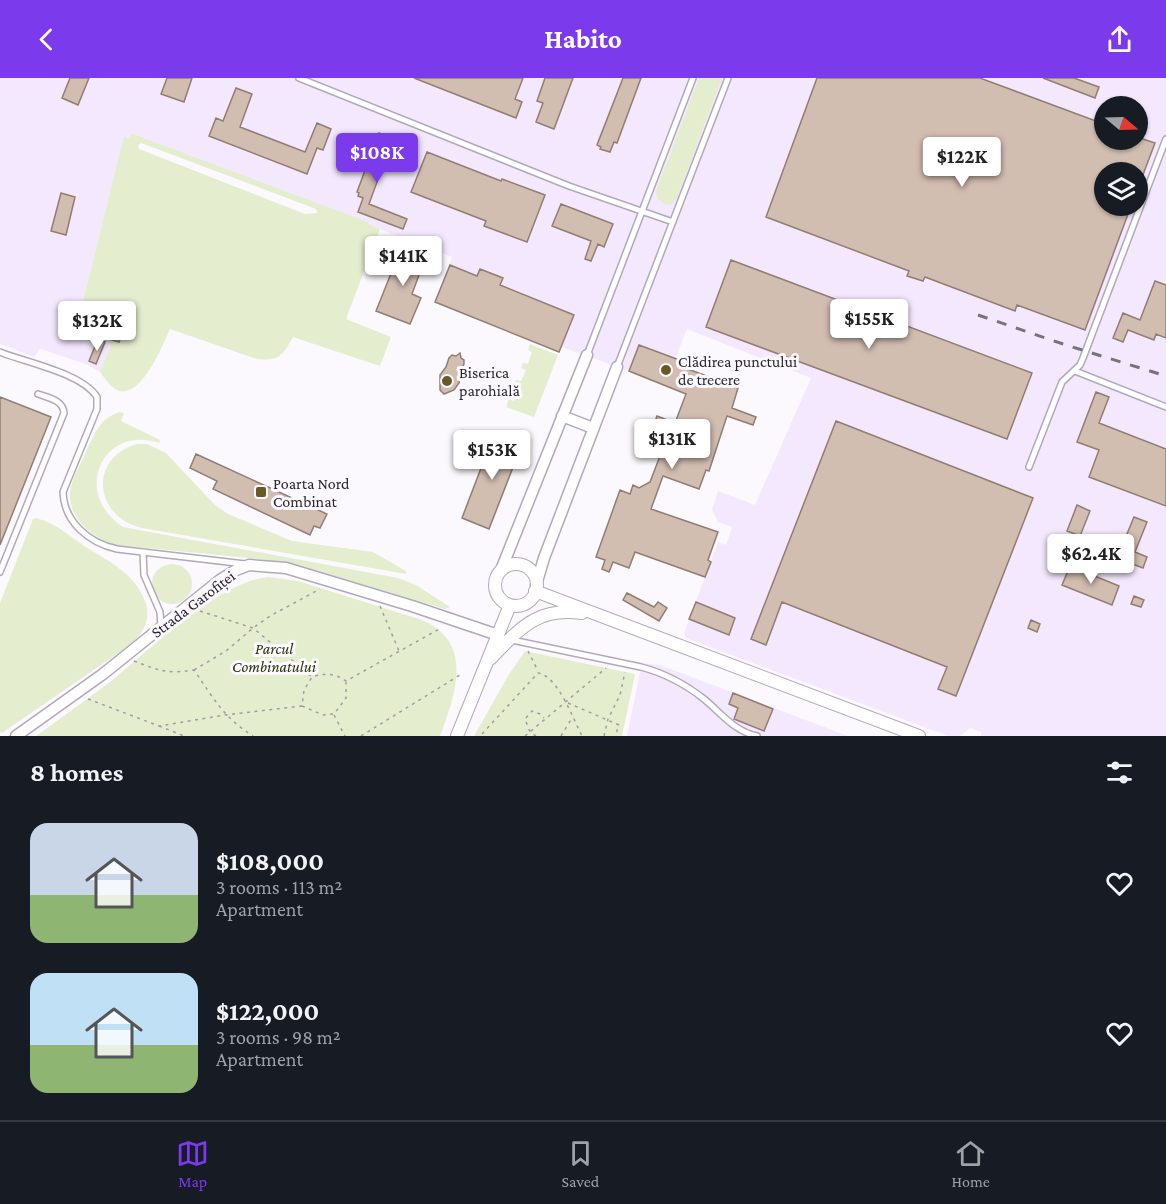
<!DOCTYPE html>
<meta charset="utf-8">
<style>
:root{--surface:#171b24;--page:#242831;--text:#f1f3f6;--muted:#9ea1a6;--line:#363941;--accent:#7c3aed}
body{margin:0;font-family:"Crimson Pro",serif;background:var(--page);color:var(--text);height:100vh;display:flex;flex-direction:column;font-size:22px;white-space:nowrap}
*{box-sizing:border-box;margin:0}
p{font-size:20px;color:var(--muted)}
.icon{flex:none;width:33px;height:33px;fill:none;stroke:currentColor;stroke-width:2;stroke-linecap:round;stroke-linejoin:round}
.map{position:relative;height:658px;overflow:hidden}
.side{display:flex;flex-direction:column;background:var(--surface);flex:1}
.side>*{flex:none}
.needle{width:39px;rotate:109deg}
.controls{position:absolute;left:1094px;top:18px;display:grid;gap:12px}
.controls a{display:grid;place-items:center;width:54px;height:54px;border-radius:50%;background:var(--surface);box-shadow:0 2px 4px #0004;font-size:30px}
.price{position:absolute;translate:-50% -51px;padding:0 14px;border-radius:6px;background:#fff;color:#222;font-size:20px;line-height:39px;filter:drop-shadow(0 2px 3px #0008)}
.price::after{content:'';position:absolute;left:50%;top:36px;width:18px;height:14px;margin-left:-9px;background:inherit;clip-path:polygon(0 0,100% 0,50% 100%)}
.price.current{background:var(--accent);color:#fff}
ul{padding:0;list-style:none}
li{display:flex;align-items:center;gap:18px;height:150px;padding:0 30px}
li span{display:grid;place-items:center;flex:none;width:168px;height:120px;border-radius:18px;color:#555}
li>.icon{margin-inline-start:auto}
span .icon{width:72px;height:72px;fill:#fffc;stroke-width:1}
li b{font-size:26px}
h2{display:flex;justify-content:space-between;align-items:center;height:72px;padding:0 30px;font-size:26px}
header{display:flex;justify-content:space-between;align-items:center;height:78px;padding:0 30px;background:var(--accent);color:#fff;font-size:27px;font-weight:700}
.menu{display:flex;justify-content:space-around;align-items:center;height:84px;border-top:2px solid var(--line);background:var(--surface);font-size:16px;color:var(--muted)}
.menu a{display:grid;justify-items:center;gap:3px}
.menu .current{color:var(--accent)}
.map>svg:first-child{display:block}
</style>
<header><svg class="icon" aria-label="back" viewBox="0 0 24 24"><path d="M15 5l-7 7 7 7"/></svg>Habito<svg class="icon" aria-label="share" viewBox="0 0 24 24"><path d="M12 15V3M7 8l5-5 5 5M5 13v7h14v-7"/></svg></header>
<div class="map">
<svg width="1166" height="658" viewBox="0 0 1166 658">
<rect width="100%" height="100%" fill="#fbf9fd"/>
<path fill="#f4e8fe" fill-rule="evenodd" d="M0,0H1166V658H981V654L970,650L960,658H948L686,560L684,555L718,464L726,467L732,449L718,444L712,431L718,413L755,427L811,300L687,251L675,281L629,293L435,224L452,179L367,146V144L131,55L129,60L124,59L78,242L111,266L100,294L86,286L40,271L34,279L0,266ZM1104,28H1137V62H1104ZM1104,94H1137V128H1104Z
M642,585L660,587L848,658H627Z"/>
<path fill="#e4eece" fill-rule="evenodd" d="M699,0H722L677,120L672,126L665,127L657,120L656,113Z
M131,55L368,144V146L380,151L346,241L391,259L380,288L293,259C282,278 280,283 257,281L170,251C163,267 139,326 115,311C109,307 104,299 100,294L111,266L78,243L124,58L129,60ZM141,65L316,131L317,135L305,136L139,71L138,67Z
M530,266L558,277L534,339L506,329L509,321L514,323L518,312L513,310L516,302L521,303L526,292L521,290L523,285L528,286L532,274L528,272Z
M120,334L124,335L121,343L160,362L159,365C103,346 71,415 123,449L398,500L416,507L450,529L445,531L295,486L258,481L117,467C95,462 68,441 70,415C71,401 80,388 85,376C94,357 99,340 120,334Z
M137,366H147L166,375L214,426L228,436L292,463L373,474L406,493V496L142,450C94,439 88,380 137,366Z
M36,440C56,446 63,453 80,465C105,482 136,494 146,526C151,543 142,556 130,567L2,655L0,654V525L33,441Z
M152 506a20 20 0 1 1 40 0a20 20 0 1 1-40 0Z
M269,499L298,503L419,541C475,562 456,615 440,658H36C61,640 86,622 110,604C150,572 219,503 269,499Z
M525,573L635,596L622,658H474L508,598Z"/>
<path fill="#d2bdb1" stroke="#917d72" stroke-width="1.5" d="M70,0H89L78,27L62,20Z
M167,0H192L184,24L161,16Z
M414,0H523L515,21L522,24L516,40Z
M545,0H573L554,51L536,44L543,25L537,23Z
M623,0H641L617,65L614,64L610,74L600,71L601,69L597,67Z
M817,0H980L1104,46V62H1137V59L1155,65L1138,110L1137,94H1104V128H1131L1085,252L1017,227L1015,233L925,199L923,203L907,198L909,193L766,139Z
M1043,0H1074L1099,9L1095,20Z
M236,10L252,16L240,49L305,74L317,45L331,51L323,72L317,70L307,96L209,58L216,40L223,43Z
M379,55L393,60L369,126L407,141L403,151L358,134L363,120L358,118L359,115L357,114Z
M427,74L501,103L502,101L545,117L527,164L484,148L486,143L411,114Z
M61,115L75,119L66,157L51,153Z
M561,126L613,146L604,169L598,166L591,183L585,181L591,163L552,148Z
M402,168L426,178L412,216L421,220L410,246L376,233Z
M731,182L1032,295L1007,361L706,249Z
M450,187L477,198L480,191L503,200L500,207L574,237L559,274L435,224Z
M1155,203L1166,207V260L1156,256L1154,262L1128,252L1123,264L1113,260L1123,235L1140,242Z
M112,253L122,256L119,264L109,261Z
M98,261L105,264L96,286L89,283Z
M639,267L690,286L688,291L738,310L732,330L756,339L753,347L727,338L709,393L706,392L699,411L663,398L651,431L718,454L708,482L711,484L705,499L635,474L629,490L613,484L609,494L602,491L605,482L596,479L620,412L630,416L633,407L639,410L650,404L660,378L654,376L653,370L648,368L652,358L650,357L657,338L675,345L686,316L629,293Z
M460,275L461,280L464,282V286L460,294L459,305L454,312L444,316L440,312V297L446,289L449,280L452,277L456,278Z
M1096,314L1109,319L1099,345L1166,371V428L1089,399L1099,372L1077,364Z
M0,319L51,339L0,467Z
M836,343L1033,420L956,618L938,611L947,589L782,524L766,567L751,561Z
M494,356L522,366L489,451L462,440Z
M196,376L327,436L320,450L314,448L310,457L213,411L217,403L190,390Z
M1077,427L1090,433L1080,458L1067,453Z
M1134,439L1147,444L1135,474L1147,479L1143,490L1117,480Z
M1070,488L1119,508L1112,527L1062,507Z
M627,515L654,529L658,524L667,530L659,543L623,522Z
M1134,518L1144,522L1141,529L1131,526Z
M696,524L735,540L729,557L689,541Z
M1031,542L1040,546L1037,554L1028,550Z
M733,615L773,631L764,653L734,641L738,630L729,626Z"/>
<g fill="none" stroke-linecap="round" stroke-linejoin="round">
<defs>
<path id="service" d="M299,0L569,108L673,144
M0,274C27,285 82,295 97,319V331L63,414C64,444 89,465 117,471L245,486
M587,277L693,0
M617,289L728,0
M1075,293L1166,329
M1029,389L1062,304L1080,287L1083,280L1166,61
M143,474L144,497L160,534L161,549
M0,494L64,335C63,322 49,320 38,316
M512,562L641,589C664,595 685,606 704,621C721,635 734,653 757,658"/>
<path id="minor" d="M562,338L593,350
M501,492L587,277
M536,507L544,480L617,289
M16,658L103,596L220,502L236,492L249,487L286,490L412,528L498,557"/>
<path id="tertiary" d="M495 507a21 21 0 1 1 42 0a21 21 0 1 1-42 0Z
M535,513L919,658
M490,581C520,551 536,529 582,535
M457,658L510,527"/>
</defs>
<use href="#service" stroke="#b2a8bb" stroke-width="8"/>
<use href="#minor" stroke="#b2a8bb" stroke-width="13"/>
<use href="#tertiary" stroke="#b2a8bb" stroke-width="14"/>
<path stroke="#a09da2" stroke-width="1.5" stroke-dasharray="3 4.5" stroke-linecap="butt" d="M380,528L399,573
M200,533L253,550L312,599
M528,573L538,593
M134,583C160,593 166,596 194,592C214,621 223,639 253,658
M194,592L226,573L253,550L270,538L320,511
M88,621L159,648L225,637L302,628L304,612L312,599C324,595 335,595 346,603L441,550
M568,625L619,647L615,658
M302,628L323,637L334,636L346,620V604
M334,637L345,658
M159,648L184,658
M482,656L538,595C558,598 573,641 582,658
M361,658L460,597
M525,658L606,590
M536,658L530,654L525,641L532,633L540,636L544,640
M561,658L572,640
M604,658L608,641L620,617L625,594"/>
<use href="#service" stroke="#fff" stroke-width="5"/>
<use href="#minor" stroke="#fff" stroke-width="10"/>
<use href="#tertiary" stroke="#fff" stroke-width="12"/>
<path stroke="#767379" stroke-width="3" stroke-dasharray="10 10" stroke-linecap="butt" d="M978,237L1066,267L1166,298"/>
</g>
<g fill="#6b5827" stroke="#fbf9fd" stroke-width="2">
<circle cx="666" cy="292" r="6"/>
<circle cx="447" cy="303" r="6"/>
<rect x="255" y="408" width="12" height="12" rx="3"/>
</g>
<g text-anchor="middle" dominant-baseline="central" stroke-width="6" stroke-linejoin="round" paint-order="stroke">
<g font-size="16" fill="#2a262e" stroke="#fbf9fd" text-anchor="start">
<text x="678" y="283">Clădirea punctului<tspan x="678" dy="18">de trecere</tspan></text>
<text x="459" y="294">Biserica<tspan x="459" dy="18">parohială</tspan></text>
<text x="273" y="405">Poarta Nord<tspan x="273" dy="18">Combinat</tspan></text>
</g>
<g font-size="16" fill="#2a262e" stroke="#fbf9fd">
<text transform="translate(193 526) rotate(-37)">Strada Garofiței</text>
</g>
<g font-size="16" font-style="italic" fill="#2a330c" stroke="#fbf9fd">
<text x="274" y="570">Parcul<tspan x="274" dy="18">Combinatului</tspan></text>
</g>
</g>
</svg>
<div class="controls">
<a><svg class="needle" viewBox="-14 -14 28 28"><path d="M0-13l5 13h-10z" fill="#e53935"/><path d="M0 13l5-13h-10z" fill="#9ea1a6"/></svg></a>
<a><svg class="icon" aria-label="layers" viewBox="0 0 24 24"><path d="M12 4l9 5-9 5-9-5zM3 14l9 5 9-5"/></svg></a>
</div>
<b class="price current" style="left:377px;top:106px">$108K</b>
<b class="price" style="left:962px;top:110px">$122K</b>
<b class="price" style="left:403px;top:209px">$141K</b>
<b class="price" style="left:869px;top:272px">$155K</b>
<b class="price" style="left:97px;top:274px">$132K</b>
<b class="price" style="left:672px;top:392px">$131K</b>
<b class="price" style="left:492px;top:403px">$153K</b>
<b class="price" style="left:1091px;top:507px">$62.4K</b>
</div>
<section class="side">
<h2>8 homes<svg class="icon" aria-label="filters" viewBox="0 0 24 24"><path d="M4 7h16M4 17h16"/><circle cx="9" cy="7" r="2"/><circle cx="15" cy="17" r="2"/></svg></h2>
<ul>
<li><span style="background:linear-gradient(#c9d6e8 60%,#8fb573 0)"><svg class="icon" aria-label="home" viewBox="0 0 24 24"><path d="M3 11l9-7 9 7M6 9v11h12V9"/></svg></span><div><b>$108,000</b><p>3 rooms · 113 m²</p><p>Apartment</p></div><svg class="icon" aria-label="heart" viewBox="0 0 24 24"><path d="M12 20l-8-8c-3-5 5-10 8-4 3-6 11-1 8 4z"/></svg></li>
<li><span style="background:linear-gradient(#bfe0f5 60%,#8fb573 0)"><svg class="icon" aria-label="home" viewBox="0 0 24 24"><path d="M3 11l9-7 9 7M6 9v11h12V9"/></svg></span><div><b>$122,000</b><p>3 rooms · 98 m²</p><p>Apartment</p></div><svg class="icon" aria-label="heart" viewBox="0 0 24 24"><path d="M12 20l-8-8c-3-5 5-10 8-4 3-6 11-1 8 4z"/></svg></li>
</ul>
</section>
<nav class="menu">
<a class="current"><svg class="icon" aria-label="map" viewBox="0 0 24 24"><path d="M3 6l6-2 6 2 6-2v14l-6 2-6-2-6 2zM9 4v14M15 6v14"/></svg>Map</a>
<a><svg class="icon" aria-label="saved" viewBox="0 0 24 24"><path d="M7 4h10v16l-5-4-5 4z"/></svg>Saved</a>
<a><svg class="icon" aria-label="home" viewBox="0 0 24 24"><path d="M3 11l9-7 9 7M6 9v11h12V9"/></svg>Home</a>
</nav>
